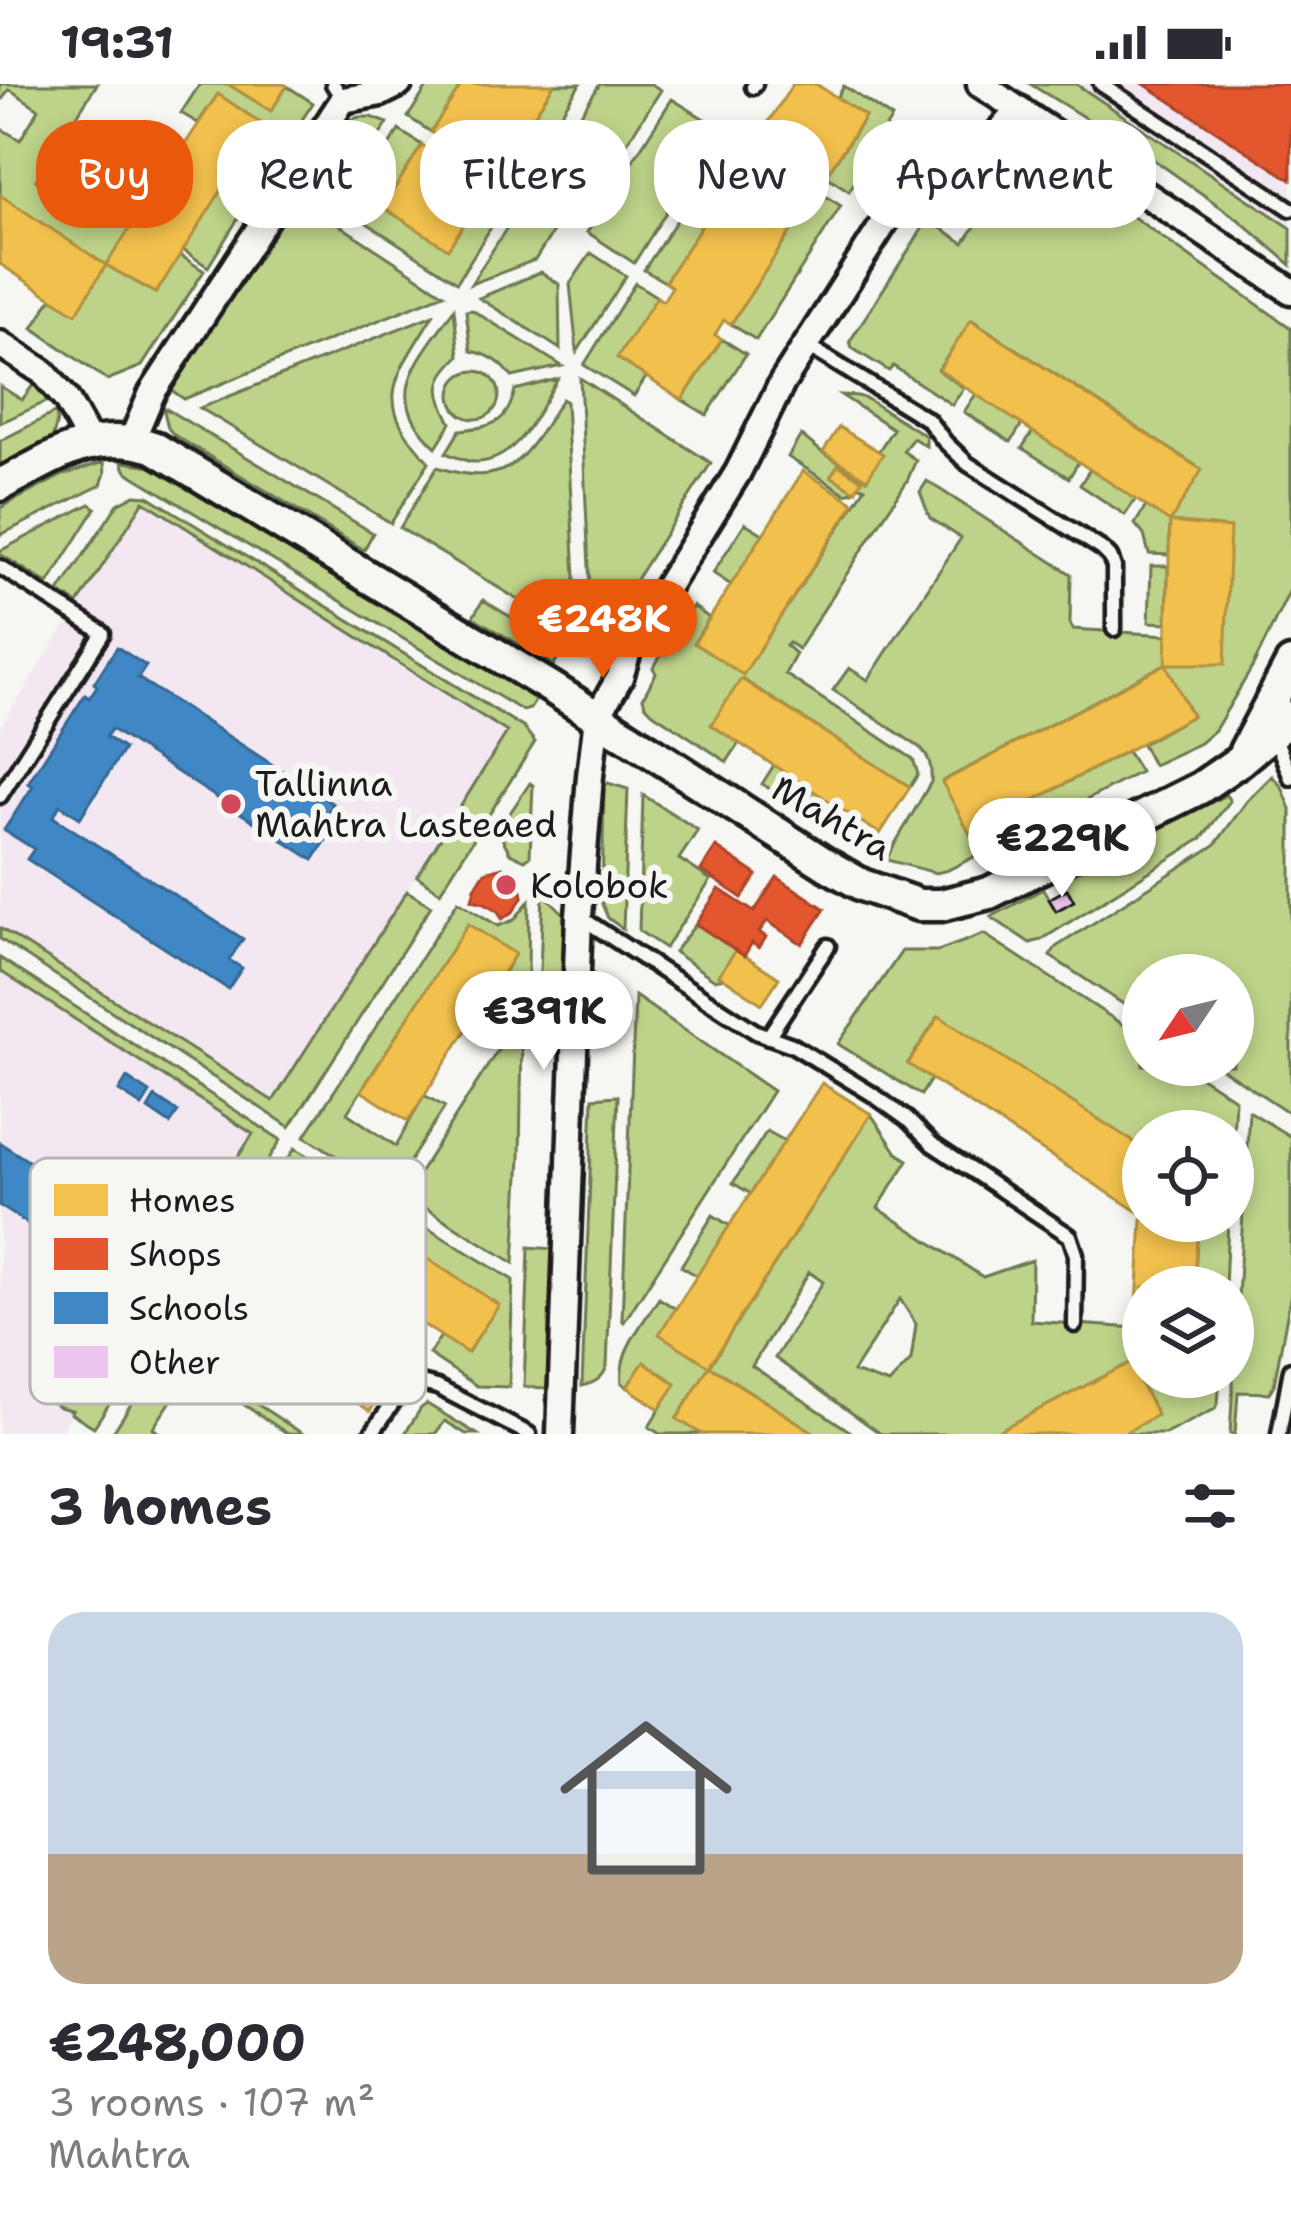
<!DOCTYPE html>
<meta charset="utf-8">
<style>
:root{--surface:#fff;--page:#f7f7f7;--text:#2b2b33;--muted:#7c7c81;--accent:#ea580c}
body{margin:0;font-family:"Shantell Sans",sans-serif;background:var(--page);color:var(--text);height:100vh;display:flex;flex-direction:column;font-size:45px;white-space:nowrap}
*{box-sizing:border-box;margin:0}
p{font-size:39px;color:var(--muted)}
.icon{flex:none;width:66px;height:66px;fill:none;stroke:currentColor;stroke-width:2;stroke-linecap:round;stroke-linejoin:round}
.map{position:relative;height:1350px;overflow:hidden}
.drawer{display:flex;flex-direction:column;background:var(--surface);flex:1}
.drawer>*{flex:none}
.guide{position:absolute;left:36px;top:36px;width:1221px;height:108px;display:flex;gap:24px}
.needle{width:78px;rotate:235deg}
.controls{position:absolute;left:1122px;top:870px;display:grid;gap:24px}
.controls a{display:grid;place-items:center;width:132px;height:132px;border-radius:50%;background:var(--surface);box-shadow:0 6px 18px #0003;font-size:60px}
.price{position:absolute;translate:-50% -102px;padding:0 27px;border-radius:42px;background:#fff;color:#222;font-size:39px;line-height:78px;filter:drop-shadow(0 3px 6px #0008)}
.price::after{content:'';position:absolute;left:50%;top:72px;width:36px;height:27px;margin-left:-18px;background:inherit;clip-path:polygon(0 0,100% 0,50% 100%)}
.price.active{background:var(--accent);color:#fff}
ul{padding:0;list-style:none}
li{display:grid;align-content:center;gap:24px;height:636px;padding:0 48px}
li span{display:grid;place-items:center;height:372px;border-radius:36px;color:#555}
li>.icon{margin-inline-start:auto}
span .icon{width:216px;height:216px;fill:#fffc;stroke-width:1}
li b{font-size:51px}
h2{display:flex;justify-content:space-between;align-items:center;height:144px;padding:0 48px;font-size:51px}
.pill{padding:0 42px;border-radius:48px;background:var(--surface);box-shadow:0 6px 18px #0003;font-size:42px;line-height:108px}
.pill.active{background:var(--accent);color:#fff}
.status{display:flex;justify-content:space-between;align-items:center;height:84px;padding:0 60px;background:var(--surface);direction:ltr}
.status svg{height:33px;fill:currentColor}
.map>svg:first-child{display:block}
</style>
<div class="status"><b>19:31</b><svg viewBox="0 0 49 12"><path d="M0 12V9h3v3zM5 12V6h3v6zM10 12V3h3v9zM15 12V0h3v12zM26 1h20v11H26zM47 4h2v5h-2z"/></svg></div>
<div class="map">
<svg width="1291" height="1350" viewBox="0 0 1291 1350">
<rect width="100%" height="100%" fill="#f6f6f2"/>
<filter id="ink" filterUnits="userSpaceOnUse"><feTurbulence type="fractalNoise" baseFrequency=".00833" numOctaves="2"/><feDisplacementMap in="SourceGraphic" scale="24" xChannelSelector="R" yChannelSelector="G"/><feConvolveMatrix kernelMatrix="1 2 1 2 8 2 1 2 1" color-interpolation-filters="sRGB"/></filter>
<g filter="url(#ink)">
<path fill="#f3e7f1" d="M1070,0H1291V147Z
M144,417L507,649L273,1017L0,844V644Z
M0,888L253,1050L58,1350H0Z"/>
<path fill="#bdd389" stroke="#6c7852" stroke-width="3" fill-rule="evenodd" d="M0,0H97L36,96L102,141L113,127L133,140L106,181L155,209L180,171L204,187L142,282L107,296L33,244L52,214L76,229L0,111V44L20,56L39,25L9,5L0,19Z
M200,0H228L271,27L287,2L313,19L261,98L236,83L262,40L218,10L198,39L181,29Z
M429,0H462L431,48L408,33Z
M554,0H580L515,101L497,89Z
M600,0H651L661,6L574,140L529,110Z
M1030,0H1076L1291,144V181L1239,136L1160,80Z
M844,2L892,34L886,43L888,46L849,107L826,92L865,33L837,14Z
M672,15L719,44L634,179L587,148Z
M359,33H371L388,39L334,117L303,99L340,39Z
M399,46L422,61L384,124L448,164L488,103L508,116L457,198L347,126Z
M744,61L751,66L665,198L644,186L725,63Z
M160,62L177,72L145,122L128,112Z
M1022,69H1036L1051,75L1291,244V504L1253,582L1215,646L1200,659L1153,681L1142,660L1192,632L1165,580L943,697L970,750L1018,725L1029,745L948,786L936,789L887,776L889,770L931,698C932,683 930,673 919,663L833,606L849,584L868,596L961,454L930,434L920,408L927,397L1071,490L1070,539L1073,545L1167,551V580L1229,444L1170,438L1169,471L1149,470L1144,451L1135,440L1146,422L1201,385L972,236L938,286L964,304L952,321L893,282L889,287L852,264L850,257L928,136L964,159L1014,83L1002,74Z
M233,87L257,104L208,183L183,166Z
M817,107L841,122L756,256L731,240Z
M295,112L444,210L184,315L170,305Z
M520,123L554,146L535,176L471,200Z
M591,169L626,192L577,268L570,200Z
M541,188L559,200L560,265L479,214Z
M635,199L657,213L618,273L647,292L634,312L584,281Z
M454,225L459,272C433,298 435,306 451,339L436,363C379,310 420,275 454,225Z
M472,226L562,282L512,293C502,278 488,270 471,267L466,227Z
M433,231C395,294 370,316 429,378L391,439L200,324Z
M722,255L746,270L707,331L682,316Z
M451 311a24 24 0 1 1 48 0a24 24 0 1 1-48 0Z
M580,294L711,379L599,553L592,547Z
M558,295C539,325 517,381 473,378C465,377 454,372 446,369L460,346C492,342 507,341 515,306Z
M36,297L50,316L0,339V302L22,316Z
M976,310L1022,340L1011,358L964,328Z
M841,311L858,312L867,315L926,352V362L913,354L903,367L916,376L907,397L798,565L789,559L786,562L796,570L785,590L913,675L918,690L910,703L742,595L712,641L739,659L727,678L653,629L645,621L643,614L656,589L653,584L693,522L709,534L694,559L743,590L865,404L858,401L861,395L838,381L831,392L855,407L846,410L788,373L801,351L823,369L867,395L878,368L893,345Z
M562,315L566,318L578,552L400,444L437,383C513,408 526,370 562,315Z
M163,323L373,449L364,466L174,351L168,344Z
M56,328L57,337L53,353L0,381V357Z
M1033,347L1079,377L1069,394L1022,364Z
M104,378L105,389L101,401L0,451V424L63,391Z
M122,378L146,381L164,389L531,611L535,617L530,625L523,627L133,392L125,386Z
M1090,385L1136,415L1125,431L1080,401Z
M135,411L148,412L524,644L535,658L440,808L417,792L507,648L144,417L78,520L59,508L118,420Z
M90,420L96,424L48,500L0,470V467Z
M745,439L763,450L731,501L713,489Z
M1151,482H1168L1167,539L1149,538Z
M483,516L553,559L557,575L554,581L473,533Z
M1127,667L1140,688L1042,739L1031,718Z
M774,681L823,713L810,731L762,700Z
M1272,692L1282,703L1291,725V1030L1216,981H1233V891H1143V933L1050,872L1056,863L1215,761L1247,717Z
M530,699L533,701L530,772L525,776L510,769L498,747Z
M608,699L628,705L623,845L608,834L602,820L604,703Z
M643,711L698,746L679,775L711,796L665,864L639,847Z
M1226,711L1230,717L1201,755L1041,856L1030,859L991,833L1043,805L1049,815L1064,807L1059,797Z
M407,807L431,822L290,1043L0,855V844L273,1017Z
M543,809L566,832L561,967L537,966Z
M458,817L498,842L514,836L529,817L528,892L520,904L500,895L515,870L468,840L347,1029L396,1062L424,1011L445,1023L391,1106L305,1052Z
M696,840L736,866L719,891L724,894L715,896L674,868Z
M984,850L1143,954V981H1183L1235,1015L1233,1056V1047H1143V1064L938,933L908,979L931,995L921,1011L838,960L902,867H938Z
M0,874L281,1056L94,1343L71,1329L72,1326L59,1323L32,1299L106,1181L126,1158L138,1160L147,1185L171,1176L253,1050L0,887Z
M635,912L773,1007L624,1238L622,1236Z
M510,947L522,953L520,1074L514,1179L419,1120L413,1099Z
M618,1012L607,1282C603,1294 595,1299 582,1302L593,1014Z
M1249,1027L1291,1053V1209L1274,1301L1269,1309L1238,1308L1235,1350H1230Z
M871,1030L897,1069L908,1076L878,1124L983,1193L1032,1176L1031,1237L1136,1244L1135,1271L1143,1272V1293H1220L1218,1320L1215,1325L1165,1350H1122L1157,1331L1130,1279L992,1350H881L775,1274L823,1198L809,1188L752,1282L854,1350H816L710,1282L677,1334L702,1350H660L649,1343L675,1299L644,1278L627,1303L622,1299C618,1266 642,1241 659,1214L676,1225L710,1281ZM900,1215L916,1240L911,1276L889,1300L853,1288Z
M767,1047L785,1057L751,1110L733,1099Z
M295,1064L513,1196L509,1303L477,1302L429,1270L441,1252L468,1268L498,1221L332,1113L301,1160L327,1178L313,1197L240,1150L251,1132L287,1152L308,1121L274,1097Z
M713,1131L730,1142L697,1192L681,1182Z
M1177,1137H1228L1225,1203H1194L1198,1139Z
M235,1156L244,1162L217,1211L333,1288L324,1301L223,1236L195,1280L303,1350H288L192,1286L153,1344L160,1350H112Z
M529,1163L553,1165L547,1304L524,1303Z
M427,1320L477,1350H466L445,1337L435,1350H410L406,1348L421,1324Z"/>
<path fill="#f2c14e" stroke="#b2903f" stroke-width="3" d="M228,0H284L287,2L271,27Z
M462,0H554L497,89L491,85L487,92L482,100L488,103L448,165L383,123L422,61L430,67L440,53L431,48Z
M793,0H816L865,32L826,92L820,88L810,103L817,107L731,240L724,236L719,244L715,251L722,255L682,316L617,274L657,213L663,217L672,203L665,198L751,66L758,70L767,55L760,51Z
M218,10L263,41L156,209L106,181Z
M0,111L106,181L76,230L0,180Z
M971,236L1202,386L1170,438L939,286Z
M839,343L883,370L867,395L823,368Z
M838,381L862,396L855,407L831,392Z
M803,387L854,419L743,591L694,559Z
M1170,438L1230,444L1225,580H1166Z
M1166,580L1192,632L970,750L942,698Z
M741,595L910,703L880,750L711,641Z
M468,840L515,870L408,1037L361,1007Z
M736,866L779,894L762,920L719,891Z
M939,932L1143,1064V1120L1138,1128L908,980Z
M822,999L871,1030L709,1282L659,1250Z
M332,1113L499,1221L467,1269L301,1161Z
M1142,1135L1198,1138L1194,1203H1143V1272H1134Z
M644,1278L676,1300L659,1325L627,1303Z
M1130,1279L1157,1331L1122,1350H992Z
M709,1282L816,1350H702L677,1335Z
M363,1290L385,1305L370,1327L348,1313Z"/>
<path fill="#e4572e" stroke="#a84529" stroke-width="3" d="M1144,0H1291V96Z
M716,763L757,791L742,814L701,786Z
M503,783L519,794L523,812L513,828L502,835L498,827L485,819L472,816L475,804L485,788Z
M777,793L825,825L802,860L767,837L759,848L766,853L759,864L752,859L744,872L696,840L719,805L754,828Z"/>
<path fill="#3f88c5" stroke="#346892" stroke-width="3" d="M117,563L146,582L138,594L333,720L320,742L331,749L313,776L111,645L106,653L124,665L80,734L60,721L53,733L243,855L229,876L242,884L228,905L27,775L34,765L4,746L33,702L28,699L85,611L89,614L97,602L94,599Z
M127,994L150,1009L142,1022L119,1007Z
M155,1013L178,1028L170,1040L148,1025Z
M0,1059L80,1110L66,1131L77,1139L63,1162L0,1122Z"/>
<path fill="#ecc5ee" stroke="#1c1c1c" stroke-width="3" d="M1067,805L1074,817L1056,827L1049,815Z"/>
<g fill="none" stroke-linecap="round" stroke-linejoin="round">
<defs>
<path id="service" d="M333,0L343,16
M1101,0L1291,125
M753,3L755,0
M806,261L928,336L945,358L968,380L1102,465L1110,473L1114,483V545
M0,483L103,549L0,712
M1274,651L1291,694
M580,833L756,948L792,961L872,1010L907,1035L932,1060L1070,1152L1076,1170L1075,1241
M768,953L828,862
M237,1188L409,1296L437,1303L529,1350
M371,1350L409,1296
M1279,1350L1291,1285"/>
<path id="minor" d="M980,0L1291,207
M0,260L43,288L66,315L90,358
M132,356L152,309L343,16L381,9L399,0
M560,1350L579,832L590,692L597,633L620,593L629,564L738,388L782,299L900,114L975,76L1019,25"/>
<path id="tertiary" d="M0,401C54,374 91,344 153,363L552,604L827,781L862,801L919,821H941L989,809L1200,704L1239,677L1291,633
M1245,667L1291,580"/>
</defs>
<use href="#service" stroke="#1c1c1c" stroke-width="21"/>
<use href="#minor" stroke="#1c1c1c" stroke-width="33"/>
<use href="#tertiary" stroke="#1c1c1c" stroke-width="39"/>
<use href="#service" stroke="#f6f6f2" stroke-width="12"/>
<use href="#minor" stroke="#f6f6f2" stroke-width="24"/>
<use href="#tertiary" stroke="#f6f6f2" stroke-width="30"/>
</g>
</g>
<g fill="#d1495b" stroke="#f6f6f2" stroke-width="4.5">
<circle cx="231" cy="720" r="12"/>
<circle cx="506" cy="801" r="12"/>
</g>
<g text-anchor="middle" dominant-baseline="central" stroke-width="12" stroke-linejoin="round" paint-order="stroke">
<g font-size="36" fill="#1c1c1c" stroke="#f6f6f2" text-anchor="start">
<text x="255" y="699">Tallinna<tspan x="255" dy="41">Mahtra Lasteaed</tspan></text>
<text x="530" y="801">Kolobok</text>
</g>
<g font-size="36" fill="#1c1c1c" stroke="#f6f6f2">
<text transform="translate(832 734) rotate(30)">Mahtra</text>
</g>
</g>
<rect x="30" y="1074" width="396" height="246" rx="18" fill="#f6f6f2" stroke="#b5b5b2" stroke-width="3"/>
<rect x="54" y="1100" width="54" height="32" fill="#f2c14e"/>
<rect x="54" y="1154" width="54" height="32" fill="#e4572e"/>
<rect x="54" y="1208" width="54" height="32" fill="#3f88c5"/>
<rect x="54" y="1262" width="54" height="32" fill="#ecc5ee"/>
<g font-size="33" fill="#1c1c1c">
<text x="129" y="1128">Homes</text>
<text x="129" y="1182">Shops</text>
<text x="129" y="1236">Schools</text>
<text x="129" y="1290">Other</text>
</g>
</svg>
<div class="controls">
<a><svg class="needle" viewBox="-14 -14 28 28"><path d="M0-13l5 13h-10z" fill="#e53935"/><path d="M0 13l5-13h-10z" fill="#7c7c81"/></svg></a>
<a><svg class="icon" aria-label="locate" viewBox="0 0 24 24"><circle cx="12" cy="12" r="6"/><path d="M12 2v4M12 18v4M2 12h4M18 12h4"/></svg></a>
<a><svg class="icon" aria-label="layers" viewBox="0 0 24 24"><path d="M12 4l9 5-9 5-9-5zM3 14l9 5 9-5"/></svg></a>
</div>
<b class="price active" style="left:603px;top:597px">€248K</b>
<b class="price" style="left:1062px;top:816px">€229K</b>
<b class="price" style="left:544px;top:989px">€391K</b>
<div class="guide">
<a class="pill active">Buy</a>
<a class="pill">Rent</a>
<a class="pill">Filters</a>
<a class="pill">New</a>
<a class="pill">Apartment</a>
</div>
</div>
<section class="drawer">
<h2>3 homes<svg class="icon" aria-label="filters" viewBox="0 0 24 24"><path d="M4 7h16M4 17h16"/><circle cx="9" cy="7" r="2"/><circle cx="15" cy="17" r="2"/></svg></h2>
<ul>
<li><span style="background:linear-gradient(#c9d6e8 65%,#b9a48a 0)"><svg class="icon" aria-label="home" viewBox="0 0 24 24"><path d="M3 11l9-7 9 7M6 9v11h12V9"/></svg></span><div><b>€248,000</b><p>3 rooms · 107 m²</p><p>Mahtra</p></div></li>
</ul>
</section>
